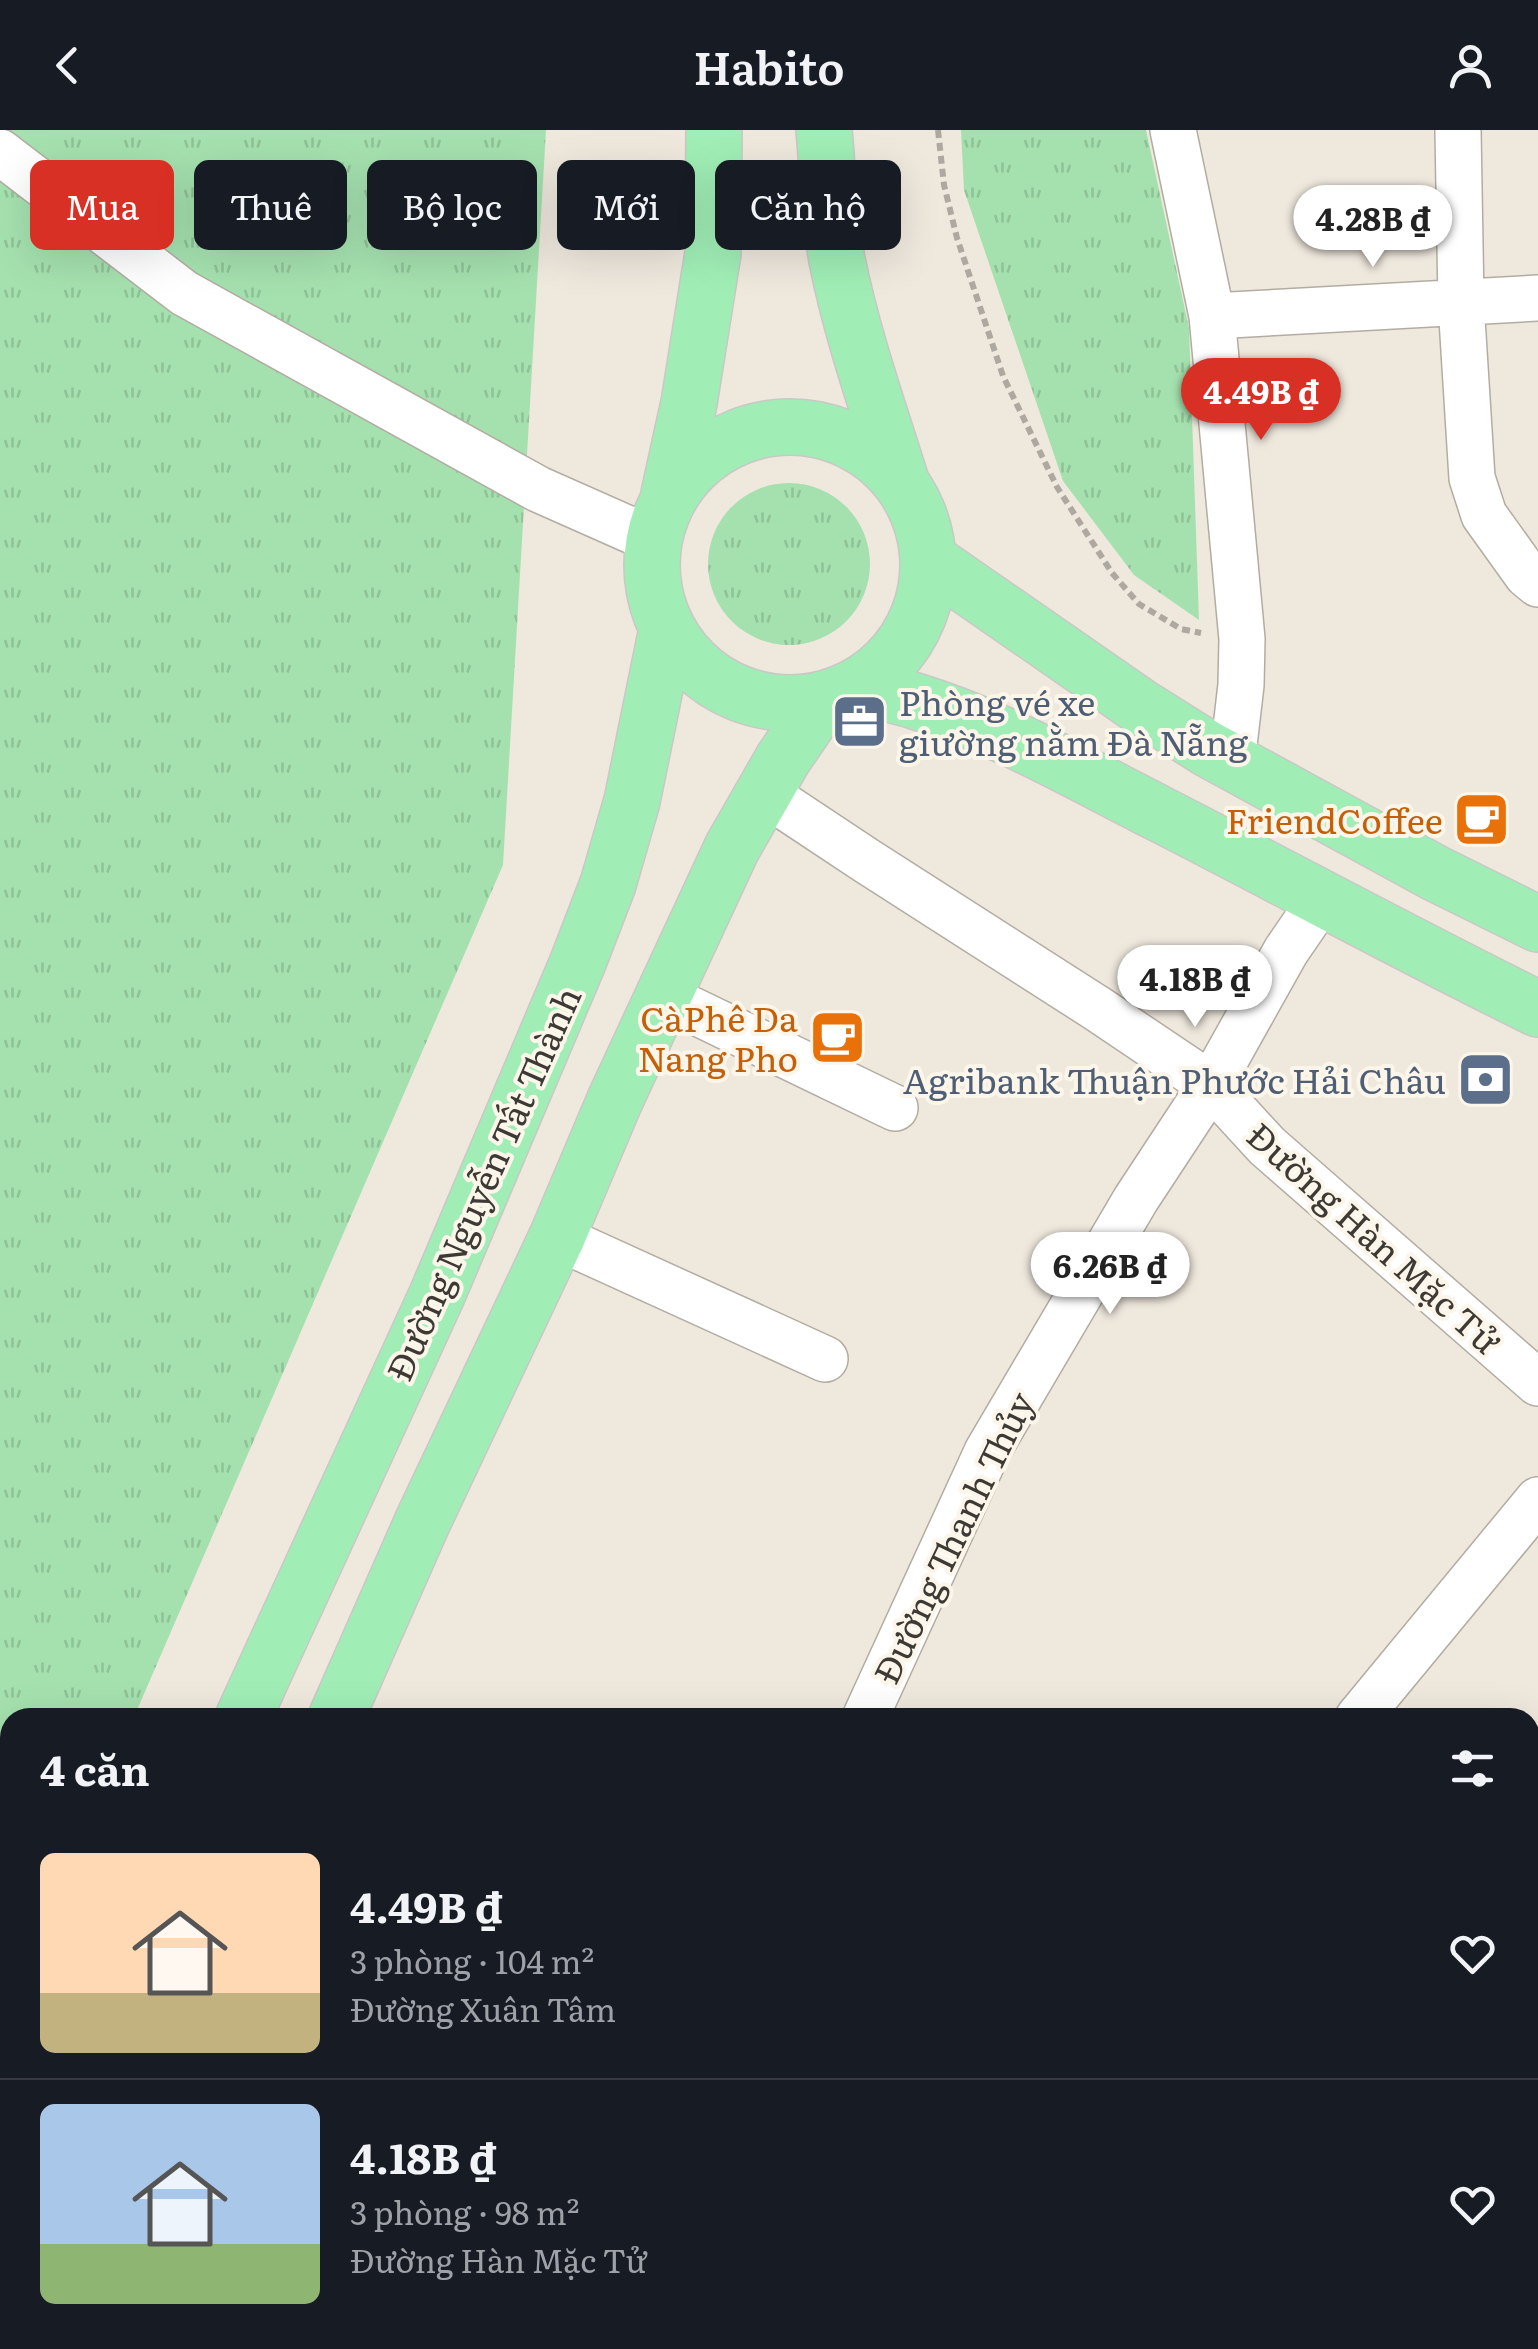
<!DOCTYPE html>
<html lang="vi">
<meta charset="utf-8">
<style>
:root{--surface:#171b24;--page:#20242c;--text:#f1f3f6;--muted:#9ea1a6;--line:#363941;--accent:#d93025}
body{margin:0;font-family:Literata,serif;background:var(--page);color:var(--text);height:100vh;display:flex;flex-direction:column;font-size:38px;white-space:nowrap}
*{box-sizing:border-box;margin:0}
p{font-size:32px;color:var(--muted)}
.icon{flex:none;width:55px;height:55px;fill:none;stroke:currentColor;stroke-width:2;stroke-linecap:round;stroke-linejoin:round}
.map{position:relative;flex:1;overflow:hidden}
.sheet{position:absolute;left:0px;top:1578px;width:1540px;height:642px;display:flex;flex-direction:column;background:var(--surface);border-radius:30px 30px 0 0;box-shadow:0 10px 40px #0002}
.sheet>*{flex:none}
.guide{position:absolute;left:30px;top:30px;width:1000px;height:90px;display:flex;gap:20px}
.price{position:absolute;translate:-50% -85px;padding:0 22px;border-radius:35px;background:#fff;color:#222;font-size:32px;line-height:65px;filter:drop-shadow(0 2px 5px #0008)}
.price::after{content:'';position:absolute;left:50%;top:60px;width:30px;height:22px;margin-left:-15px;background:inherit;clip-path:polygon(0 0,100% 0,50% 100%)}
.price.current{background:var(--accent);color:#fff}
ul{padding:0;list-style:none}
li{display:flex;align-items:center;gap:30px;height:250px;padding:0 40px}
li+li{border-top:2px solid var(--line)}
li span{display:grid;place-items:center;flex:none;width:280px;height:200px;border-radius:15px;color:#555}
li>.icon{margin-inline-start:auto}
span .icon{width:120px;height:120px;fill:#fffc;stroke-width:1}
li b{font-size:42px}
h2{display:flex;justify-content:space-between;align-items:center;height:120px;padding:0 40px;font-size:42px}
.pill{padding:0 35px;border-radius:15px;background:var(--surface);box-shadow:0 10px 40px #0002;font-size:35px;line-height:90px}
.pill.current{background:var(--accent);color:#fff}
header{display:flex;justify-content:space-between;align-items:center;height:130px;padding:0 40px;background:var(--surface);font-size:45px;font-weight:600}
.map>svg:first-child{display:block}
</style>
<header><svg class="icon" aria-label="back" viewBox="0 0 24 24"><path d="M15 5l-7 7 7 7"/></svg>Habito<svg class="icon" aria-label="person" viewBox="0 0 24 24"><circle cx="12" cy="8" r="4"/><path d="M4 21q1-7 8-7t8 7"/></svg></header>
<div class="map">
<svg width="1538" height="2219" viewBox="0 0 1538 2219">
<defs>
<pattern id="grass-tufts" width="24" height="20" patternUnits="userSpaceOnUse" patternTransform="scale(2.5)"><rect width="24" height="20" fill="#a5e1af"/><path d="M3 7l-1-3M5 7V3M7 7l1-3M15 17l-1-3M17 17v-4M19 17l1-3" fill="none" stroke="#8fc297"/></pattern>
</defs>
<rect width="100%" height="100%" fill="#efe8dd"/>
<path fill="url(#grass-tufts)" d="M0,0H546L503,735L134,1587L10,1588V1867L0,1889Z
M961,0H1146L1189,198L1199,490L1134,445L1063,351L964,60Z
M708 434a81 81 0 1 1 162 0a81 81 0 1 1-162 0Z"/>
<g fill="none" stroke-linecap="round" stroke-linejoin="round">
<defs>
<path id="minor" d="M1173,0L1212,186L1242,509L1241,555L1232,632
M1458,0L1461,173L1472,348L1484,385L1527,445L1538,454
M0,22L184,163L538,359L653,410
M1212,186L1538,168
M763,662L867,731L1098,879L1211,955L1267,1016L1538,1253
M663,866L895,978
M557,1107L825,1229
M865,1588L987,1322L1136,1069L1211,955L1286,821L1323,767
M1358,1588L1538,1370
M1004,2210L1006,2219
M1350,2210L1366,2219
M580,2219L584,2210
M796,2219L798,2210"/>
<path id="major" d="M824,0C828,43 829,88 837,130C852,205 878,278 901,351
M652 435a138 138 0 1 1 276 0a138 138 0 1 1-276 0Z
M669,364L689,273L713,123L714,0
M929,430L1141,577L1208,619L1435,743L1538,794
M855,557C875,561 896,565 915,571C1000,597 1079,643 1158,683C1285,748 1410,816 1538,879
M243,1588L437,1165L578,832L608,754L632,671L667,499
M336,1588L422,1393L557,1107L615,970L732,718L783,629L824,569
M0,2124L10,2102
M56,2219L60,2210"/>
</defs>
<use href="#minor" stroke="#b3aca2" stroke-width="48"/>
<use href="#major" stroke="#c9c8c7" stroke-width="58"/>
<path stroke="#aea9a0" stroke-width="6" stroke-dasharray="8 5" stroke-linecap="butt" d="M938,0L944,55L957,108L1003,246L1057,357L1112,443L1139,474L1181,499L1201,503"/>
<use href="#minor" stroke="#fff" stroke-width="45"/>
<use href="#major" stroke="#a0eeb6" stroke-width="55"/>
</g>
<defs>
<symbol id="office-square" viewBox="-11 -11 22 22"><rect x="-9" y="-9" width="18" height="18" rx="4" fill="#5c6f8a" stroke="#fcf5ea"/><path d="M-6-3h4V-5.5h4V-3h4V5H-6ZM-1-4.5V-3h2v-1.5ZM-6 0V1H6V0Z" fill="#fff"/></symbol>
<symbol id="cafe-square" viewBox="-11 -11 22 22"><rect x="-9" y="-9" width="18" height="18" rx="4" fill="#e8710a" stroke="#fcf5ea"/><path d="M-5.5-4.5H6V0H3Q3 3.5 0 3.5H-2.5Q-5.5 3.5-5.5 0ZM3-3.2v2h1.7v-2ZM-6 4.5H4V6H-6Z" fill="#fff"/></symbol>
<symbol id="bank-square" viewBox="-11 -11 22 22"><rect x="-9" y="-9" width="18" height="18" rx="4" fill="#5c6f8a" stroke="#fcf5ea"/><path d="M-6-4H6V4H-6ZM0-2.3a2.3 2.3 0 1 0 0 4.6a2.3 2.3 0 1 0 0-4.6Z" fill="#fff"/></symbol>
</defs>
<g fill-rule="evenodd">
<use href="#office-square" x="828" y="560" width="63" height="63"/>
<use href="#cafe-square" x="1450" y="658" width="63" height="63"/>
<use href="#cafe-square" x="806" y="876" width="63" height="63"/>
<use href="#bank-square" x="1454" y="918" width="63" height="63"/>
</g>
<g text-anchor="middle" dominant-baseline="central" stroke-width="8" stroke-linejoin="round" paint-order="stroke">
<g font-size="35" fill="#4e5e75" stroke="#fcf5ea" text-anchor="start">
<text x="899" y="571">Phòng vé xe<tspan x="899" dy="40">giường nằm Đà Nẵng</tspan></text>
<text x="1446" y="949" text-anchor="end">Agribank Thuận Phước Hải Châu</text>
</g>
<g font-size="35" fill="#c56008" stroke="#fcf5ea" text-anchor="end">
<text x="1443" y="689">FriendCoffee</text>
<text x="798" y="887">CàPhê Da<tspan x="798" dy="40">Nang Pho</tspan></text>
</g>
<g font-size="35" fill="#3d3a36" stroke="#fcf5ea">
<text transform="translate(482 1053) rotate(-66)">Đường Nguyễn Tất Thành</text>
<text transform="translate(1375 1107) rotate(42)">Đường Hàn Mặc Tử</text>
<text transform="translate(952 1407) rotate(-64)">Đường Thanh Thủy</text>
</g>
</g>
</svg>
<b class="price" style="left:1373px;top:140px">4.28B ₫</b>
<b class="price current" style="left:1261px;top:313px">4.49B ₫</b>
<b class="price" style="left:1195px;top:900px">4.18B ₫</b>
<b class="price" style="left:1110px;top:1187px">6.26B ₫</b>
<div class="guide">
<a class="pill current">Mua</a>
<a class="pill">Thuê</a>
<a class="pill">Bộ lọc</a>
<a class="pill">Mới</a>
<a class="pill">Căn hộ</a>
</div>
<section class="sheet">
<h2>4 căn<svg class="icon" aria-label="filters" viewBox="0 0 24 24"><path d="M4 7h16M4 17h16"/><circle cx="9" cy="7" r="2"/><circle cx="15" cy="17" r="2"/></svg></h2>
<ul>
<li><span style="background:linear-gradient(#ffd9b3 70%,#c2b280 0)"><svg class="icon" aria-label="home" viewBox="0 0 24 24"><path d="M3 11l9-7 9 7M6 9v11h12V9"/></svg></span><div><b>4.49B ₫</b><p>3 phòng · 104 m²</p><p>Đường Xuân Tâm</p></div><svg class="icon" aria-label="heart" viewBox="0 0 24 24"><path d="M12 20l-8-8c-3-5 5-10 8-4 3-6 11-1 8 4z"/></svg></li>
<li><span style="background:linear-gradient(#a9c7e8 70%,#8fb573 0)"><svg class="icon" aria-label="home" viewBox="0 0 24 24"><path d="M3 11l9-7 9 7M6 9v11h12V9"/></svg></span><div><b>4.18B ₫</b><p>3 phòng · 98 m²</p><p>Đường Hàn Mặc Tử</p></div><svg class="icon" aria-label="heart" viewBox="0 0 24 24"><path d="M12 20l-8-8c-3-5 5-10 8-4 3-6 11-1 8 4z"/></svg></li>
</ul>
</section>
</div>
